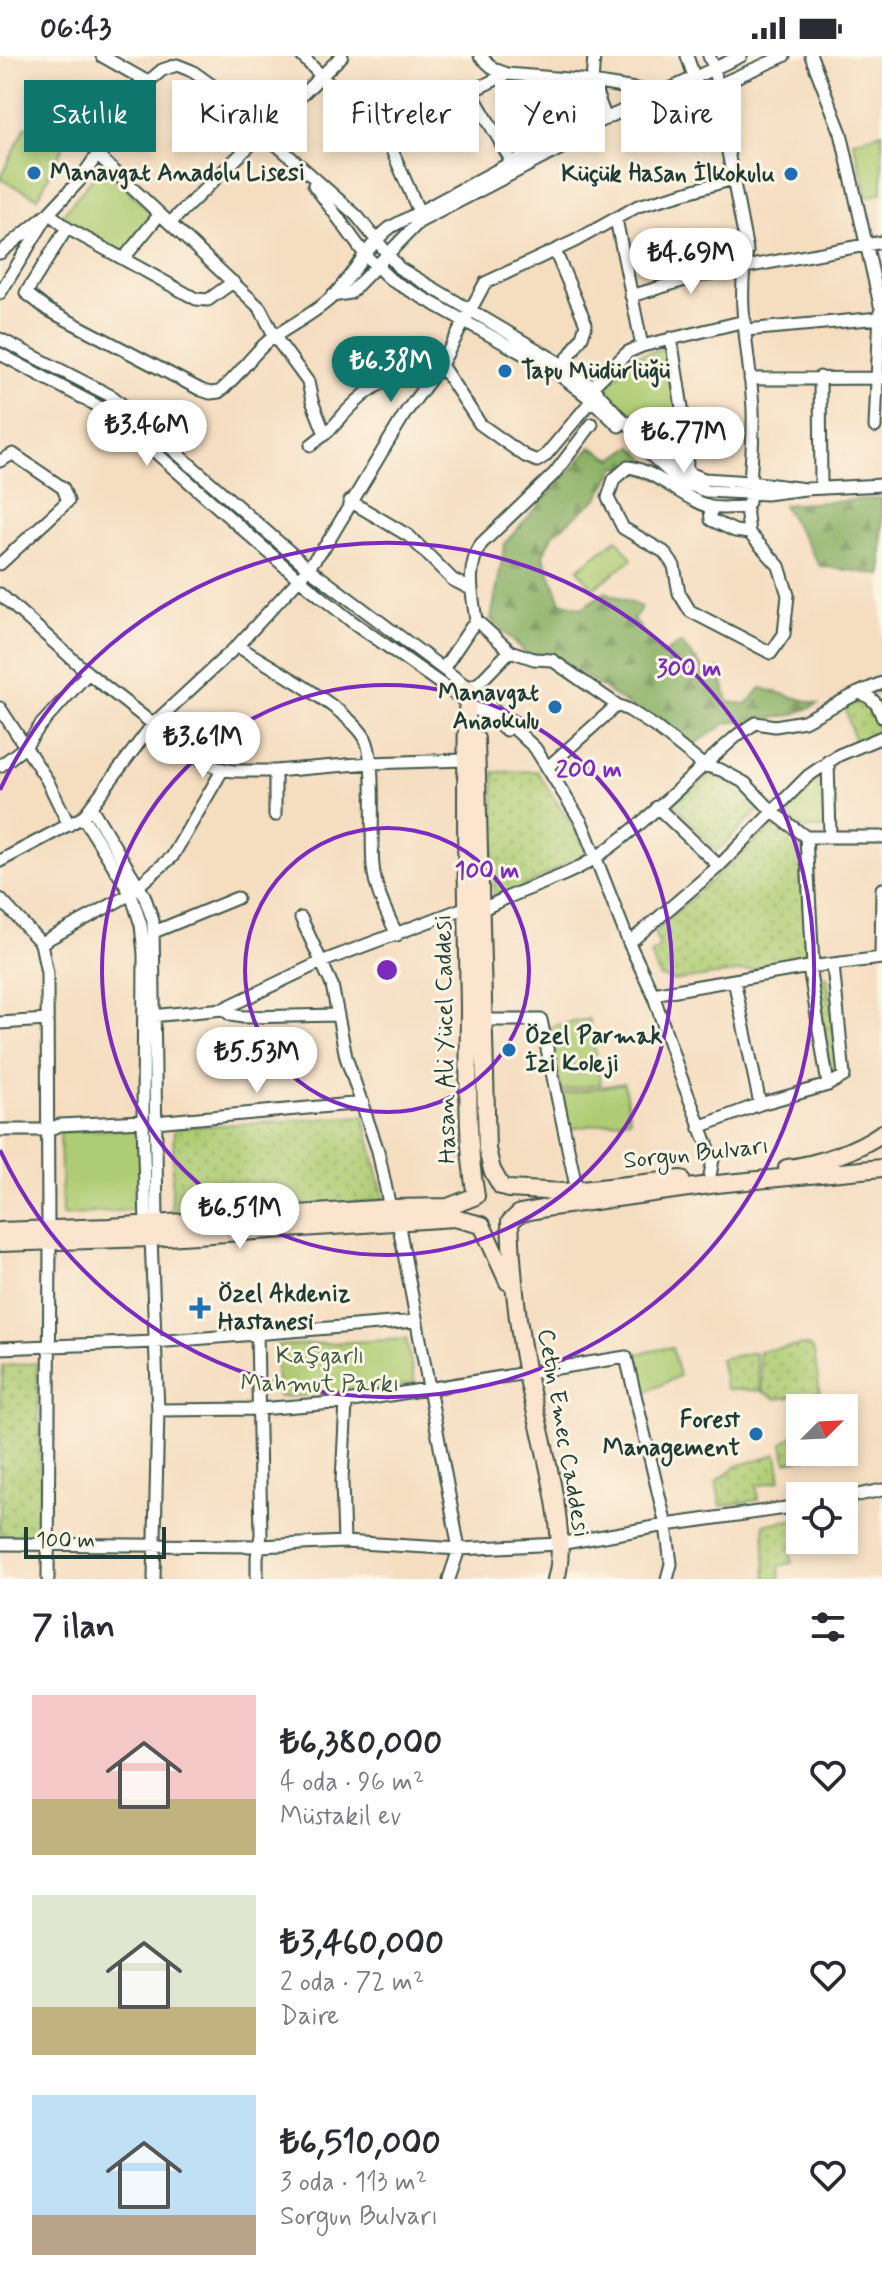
<!DOCTYPE html>
<html lang="tr">
<meta charset="utf-8">
<style>
:root{--surface:#fff;--page:#f7f7f7;--text:#2b2b33;--muted:#7c7c81;--accent:#0f766e}
body{margin:0;font-family:Mynerve,sans-serif;background:var(--page);color:var(--text);height:100vh;display:flex;flex-direction:column;font-size:30px;white-space:nowrap}
*{box-sizing:border-box;margin:0}
p{font-size:26px;color:var(--muted)}
.icon{flex:none;width:44px;height:44px;fill:none;stroke:currentColor;stroke-width:2;stroke-linecap:round;stroke-linejoin:round}
.map{position:relative;height:1523px;overflow:hidden}
.panel{display:flex;flex-direction:column;background:var(--surface);flex:1}
.panel>*{flex:none}
.guide{position:absolute;left:24px;top:24px;width:834px;height:72px;display:flex;gap:16px}
.needle{width:52px;rotate:66deg}
.fabs{position:absolute;left:786px;top:1338px;display:grid;gap:16px}
.fabs a{display:grid;place-items:center;width:72px;height:72px;border-radius:0px;background:var(--surface);box-shadow:0 4px 12px #0003;font-size:40px}
.scale{position:absolute;left:24px;bottom:20px;width:142px;box-sizing:border-box;padding-left:8px;border:4px solid #1f3d34;border-top:0;font-size:22px;line-height:28px;white-space:nowrap;color:#1f3d34;-webkit-text-stroke:6px #fcf5e5;paint-order:stroke}
.price{position:absolute;translate:-50% -68px;padding:0 18px;border-radius:28px;background:#fff;color:#222;font-size:26px;line-height:52px;filter:drop-shadow(0 2px 4px #0008)}
.price::after{content:'';position:absolute;left:50%;top:48px;width:24px;height:18px;margin-left:-12px;background:inherit;clip-path:polygon(0 0,100% 0,50% 100%)}
.price.active{background:var(--accent);color:#fff}
ul{padding:0;list-style:none}
li{display:flex;align-items:center;gap:24px;height:200px;padding:0 32px}
li span{display:grid;place-items:center;flex:none;width:224px;height:160px;border-radius:0px;color:#555}
li>.icon{margin-inline-start:auto}
span .icon{width:96px;height:96px;fill:#fffc;stroke-width:1}
li b{font-size:34px}
h2{display:flex;justify-content:space-between;align-items:center;height:96px;padding:0 32px;font-size:34px}
.chip{padding:0 28px;border-radius:0px;background:var(--surface);box-shadow:0 4px 12px #0003;font-size:28px;line-height:72px}
.chip.active{background:var(--accent);color:#fff}
.status{display:flex;justify-content:space-between;align-items:center;height:56px;padding:0 40px;background:var(--surface);direction:ltr}
.status svg{height:22px;fill:currentColor}
.map>svg:first-child{display:block}
</style>
<div class="status"><b>06:43</b><svg viewBox="0 0 49 12"><path d="M0 12V9h3v3zM5 12V6h3v6zM10 12V3h3v9zM15 12V0h3v12zM26 1h20v11H26zM47 4h2v5h-2z"/></svg></div>
<div class="map">
<svg width="882" height="1523" viewBox="0 0 882 1523">
<defs>
<pattern id="grass-dots" width="8" height="8" patternUnits="userSpaceOnUse" patternTransform="scale(2)"><rect width="8" height="8" fill="#aecc73"/><path d="M2 2h.1M6 6h.1" fill="none" stroke="#8da75f" stroke-width="1.8" stroke-linecap="round"/></pattern>
<pattern id="forest-firs" width="22" height="20" patternUnits="userSpaceOnUse" patternTransform="scale(2)"><rect width="22" height="20" fill="#8ab065"/><path d="M5 1l3.5 6h-7zM16 11l3.5 6h-7z" fill="#709054"/></pattern>
</defs>
<rect width="100%" height="100%" fill="#fcf5e5"/>
<filter id="ink" filterUnits="userSpaceOnUse"><feTurbulence type="fractalNoise" baseFrequency=".0125" numOctaves="2"/><feDisplacementMap in="SourceGraphic" scale="16" xChannelSelector="R" yChannelSelector="G"/><feConvolveMatrix kernelMatrix="1 2 1 2 8 2 1 2 1" color-interpolation-filters="sRGB"/></filter>
<filter id="wash" filterUnits="userSpaceOnUse"><feTurbulence type="fractalNoise" baseFrequency=".006" numOctaves="4" result="noise"/><feDisplacementMap in="SourceGraphic" scale="32" xChannelSelector="R" yChannelSelector="G"/><feGaussianBlur stdDeviation="1.8" result="paint"/><feColorMatrix in="noise" values="0 0 0 0 0 0 0 0 0 0 0 0 0 0 0 0 0 1.4 0 .05"/><feComposite in="paint" operator="in"/></filter>
<g filter="url(#wash)">
<rect width="100%" height="100%" fill="#f5ddc0"/>
<path fill="url(#grass-dots)" stroke="#668454" stroke-width="2" d="M866,643L878,666L877,679L855,687L845,651Z
M537,715L588,796L494,847V716Z
M711,718L738,729L763,750L716,796L674,747Z
M776,766L799,788L805,837L807,906L673,925L659,920L651,898L660,892L654,876Z
M827,920L839,1015L838,1021L831,1024L815,922Z
M364,1060L384,1144L171,1159L174,1072Z
M803,1289L812,1292L814,1296L820,1337L777,1343L763,1336L759,1295Z
M755,1296L761,1335L726,1333L720,1303Z
M37,1307L43,1481L0,1482V1348L3,1310Z
M800,1375V1396H831L830,1398L786,1406L783,1387Z
M777,1398L781,1424L757,1430L758,1444L721,1450L716,1426L737,1410Z
M798,1463L801,1486L791,1488L792,1507L779,1510L780,1523H766L764,1468Z"/>
<path fill="url(#forest-firs)" stroke="#54764c" stroke-width="2" d="M632,390L668,424L616,411L599,441L552,479L543,499L561,546L582,552L605,536L642,551L633,563L662,599L681,587L707,617L720,612L728,646L747,648L761,632L818,648L793,659L727,667L690,691L557,601L527,599L491,563L505,487L591,391L613,403Z
M882,442V519L820,510L783,449Z"/>
<path fill="#aecc73" stroke="#668454" stroke-width="2" d="M26,70L64,89L38,142L0,123Z
M882,76V137L868,141L853,85Z
M103,109L153,159L125,197L65,167L62,159Z
M671,291L685,405L604,332L640,298Z
M617,483L632,503L593,533L578,513Z
M818,723L823,724L825,729L827,772H800L782,753Z
M589,963L601,1028L561,1035L549,971Z
M624,1027L630,1063L569,1073L563,1038Z
M143,1072L140,1153L62,1160L60,1075Z
M406,1283L415,1327L350,1338L278,1341L275,1290Z
M672,1291L679,1320L646,1336L636,1298Z"/>
</g>
<g filter="url(#ink)">
<g fill="none" stroke-linecap="round" stroke-linejoin="round">
<defs>
<path id="street" d="M102,0L148,26
M302,0L391,92L419,156
M480,0L494,13L507,18L579,24L660,37
M594,0L592,26L606,63
M687,0L699,35L719,68
M709,0L714,11L724,75L747,195C735,246 751,303 753,354C754,385 750,416 749,446L746,451L749,477L779,510L788,539L784,578L771,597L690,555L679,537L674,510L664,496L623,472L608,442L614,423L628,411C653,413 681,441 707,450C718,454 734,451 746,451
M811,0L841,77L880,249
M470,34L512,106
M628,59L716,30L784,0
M381,79L507,18
M98,100L260,252L275,281L308,326L312,345L325,378C334,371 339,363 347,355C373,328 393,316 432,321
M314,129L366,200L391,224L554,315L592,344L619,370
M49,157L67,172L196,243L208,244L233,226
M616,163L642,290
M170,167L342,0
M67,172L26,237L48,254L201,334L210,337L219,336C237,322 249,302 266,287C287,270 312,260 332,241C354,219 367,189 391,171L512,106L741,0
M555,195L586,268L582,281L563,309
M0,197L49,157L79,125L148,26L162,14L177,9L192,15L220,35L261,79L278,90L357,160L399,212L563,309L592,331L619,360L677,412L704,423L750,426L805,433
M124,202L160,158
M0,237L45,164
M332,240L350,237L419,166L573,86
M631,240L702,219L882,186
M746,274L880,262
M671,282L686,377L687,418
M0,283L113,341L308,512L478,639L535,692L582,767L629,887L653,938L679,1016L713,1103L710,1120
M0,298L111,357L299,523L350,564L506,674
M820,321L821,432
M750,323L882,322
M592,331L628,296L642,290L745,265
M592,344L545,400L537,405L525,400L480,368L441,309L485,227L575,185L638,150L733,123
M875,371L880,256
M311,389L325,378
M643,392L679,425L706,435L766,438L805,433L882,429
M0,405L13,398L63,432L68,445L0,508
M350,445L409,480L453,524L471,533
M710,452L711,464L735,475L749,477
M0,538L88,617L191,698L217,712L233,715H275
M237,590C267,608 350,654 365,682C377,705 370,780 373,810C375,835 387,857 397,879
M510,595L534,603L552,604L617,649
M443,613L476,564C472,537 466,513 481,488L554,418L592,368
M468,632L479,627L510,595L476,564
M858,637L882,627
M0,652L47,724L69,769
M828,705L830,780
M0,710L25,691L40,670L88,617
M548,711L617,649L629,654L657,672L703,709L721,714L745,727L774,757L806,781H882
M91,751L144,839L153,865L157,1167
M657,751L719,810
M275,759V715L370,707L465,704
M83,761L131,838L141,869L144,898L143,1065L146,1167
M806,781L813,910
M0,805L83,761L153,668L237,590L299,523L326,489L406,356L441,309
M139,829L172,801L223,713
M0,843L41,887L47,917L48,1172
M480,855C517,833 562,825 598,800C649,765 692,718 739,678L756,667L775,670L804,665L858,637C872,640 878,648 882,661
M301,862L332,929L346,1001L378,1095L390,1152
M154,876L237,842
M41,887L131,838
M629,887L719,810L808,720L839,699L882,681
M881,902L882,833
M809,911L828,1029
M734,924L760,1048
M653,938L809,911L882,902
M223,953L231,959L243,961L338,959
M151,960L223,953L321,906L467,851
M482,964H541L577,1135
M0,967L47,964
M155,1066L363,1047
M699,1071L760,1048L828,1029L844,1020L833,909
M0,1074H47L60,1069L143,1065
M398,1165L459,1493L449,1523
M151,1182L158,1354L154,1523
M0,1292L155,1286L416,1265
M158,1354L259,1353L346,1346L626,1301L666,1469L671,1508L667,1523
M844,1442L882,1434
M344,1486L342,1425L346,1346
M0,1488L259,1490L344,1486L459,1493L559,1488L666,1469L800,1450
M48,1523L50,1184
M257,1523V1501L261,1479L257,1276"/>
<path id="secondary" d="M476,683L487,1093L492,1114L501,1130
M787,1112C817,1109 858,1094 882,1077
M508,1133L564,1136L681,1123
M0,1175L109,1171L390,1152L448,1151L476,1140C465,1082 469,1010 469,950C467,844 464,738 468,632
M0,1187L151,1182L454,1162L482,1169L508,1226
M556,1523C571,1478 537,1368 527,1318C517,1267 512,1218 510,1166L520,1157L552,1151L717,1128L882,1112"/>
</defs>
<use href="#street" stroke="#3f5549" stroke-width="15"/>
<use href="#secondary" stroke="#3f5549" stroke-width="20"/>
<use href="#street" stroke="#fff" stroke-width="11"/>
<use href="#secondary" stroke="#fbe5cf" stroke-width="16"/>
</g>
</g>
<g fill="none" stroke="#7b2cbf" stroke-width="4">
<circle cx="387" cy="914" r="142"/>
<circle cx="387" cy="914" r="285"/>
<path d="M0 734A427 427 0 1 1 0 1094"/>
</g>
<g fill="#1f6fb2" stroke="#fcf5e5" stroke-width="3">
<circle cx="34" cy="117" r="8"/>
<circle cx="791" cy="118" r="8"/>
<circle cx="505" cy="315" r="8"/>
<circle cx="555" cy="651" r="8"/>
<circle cx="509" cy="994" r="8"/>
<path d="M196 1240h8v8h8v8h-8v8h-8v-8h-8v-8h8z"/>
<circle cx="756" cy="1378" r="8"/>
</g>
<g text-anchor="middle" dominant-baseline="central" stroke-width="6" stroke-linejoin="round" paint-order="stroke">
<g font-size="24" font-weight="bold" fill="#1f3d34" stroke="#fcf5e5" text-anchor="start">
<text x="50" y="117">Manavgat Anadolu Lisesi</text>
<text x="775" y="118" text-anchor="end">Küçük Hasan İlkokulu</text>
<text x="521" y="315">Tapu Müdürlüğü</text>
<text x="539" y="637" text-anchor="end">Manavgat<tspan x="539" dy="28">Anaokulu</tspan></text>
<text x="525" y="980">Özel Parmak<tspan x="525" dy="28">İzi Koleji</tspan></text>
<text x="218" y="1238">Özel Akdeniz<tspan x="218" dy="28">Hastanesi</tspan></text>
<text x="740" y="1364" text-anchor="end">Forest<tspan x="740" dy="28">Management</tspan></text>
</g>
<g font-size="24" fill="#1f3d34" stroke="#fcf5e5">
<text transform="translate(446 983) rotate(-91)">Hasan Ali Yücel Caddesi</text>
<text transform="translate(696 1098) rotate(-6)">Sorgun Bulvarı</text>
<text transform="translate(563 1377) rotate(80)">Cetin Emec Caddesi</text>
</g>
<g font-size="24" fill="#3c5a41" stroke="#fcf5e5">
<text x="320" y="1300">Kaşgarlı<tspan x="320" dy="28">Mahmut Parkı</tspan></text>
</g>
</g>
<circle cx="387" cy="914" r="12" fill="#7b2cbf" stroke="#fcf5e5" stroke-width="4"/>
<g font-size="24" text-anchor="middle" font-weight="bold" fill="#7b2cbf" stroke="#fcf5e5" stroke-width="6" stroke-linejoin="round" paint-order="stroke">
<text x="689" y="620">300 m</text>
<text x="589" y="721">200 m</text>
<text x="487" y="822">100 m</text>
</g>
</svg>
<div class="fabs">
<a><svg class="needle" viewBox="-14 -14 28 28"><path d="M0-13l5 13h-10z" fill="#e53935"/><path d="M0 13l5-13h-10z" fill="#7c7c81"/></svg></a>
<a><svg class="icon" aria-label="locate" viewBox="0 0 24 24"><circle cx="12" cy="12" r="6"/><path d="M12 2v4M12 18v4M2 12h4M18 12h4"/></svg></a>
</div>
<div class="scale">100 m</div>
<b class="price" style="left:691px;top:240px">₺4.69M</b>
<b class="price active" style="left:391px;top:348px">₺6.38M</b>
<b class="price" style="left:147px;top:412px">₺3.46M</b>
<b class="price" style="left:684px;top:419px">₺6.77M</b>
<b class="price" style="left:203px;top:724px">₺3.61M</b>
<b class="price" style="left:257px;top:1039px">₺5.53M</b>
<b class="price" style="left:240px;top:1195px">₺6.51M</b>
<div class="guide">
<a class="chip active">Satılık</a>
<a class="chip">Kiralık</a>
<a class="chip">Filtreler</a>
<a class="chip">Yeni</a>
<a class="chip">Daire</a>
</div>
</div>
<section class="panel">
<h2>7 ilan<svg class="icon" aria-label="filters" viewBox="0 0 24 24"><path d="M4 7h16M4 17h16"/><circle cx="9" cy="7" r="2"/><circle cx="15" cy="17" r="2"/></svg></h2>
<ul>
<li><span style="background:linear-gradient(#f6c9c9 65%,#c2b280 0)"><svg class="icon" aria-label="home" viewBox="0 0 24 24"><path d="M3 11l9-7 9 7M6 9v11h12V9"/></svg></span><div><b>₺6,380,000</b><p>4 oda · 96 m²</p><p>Müstakil ev</p></div><svg class="icon" aria-label="heart" viewBox="0 0 24 24"><path d="M12 20l-8-8c-3-5 5-10 8-4 3-6 11-1 8 4z"/></svg></li>
<li><span style="background:linear-gradient(#dfe7d0 70%,#c2b280 0)"><svg class="icon" aria-label="home" viewBox="0 0 24 24"><path d="M3 11l9-7 9 7M6 9v11h12V9"/></svg></span><div><b>₺3,460,000</b><p>2 oda · 72 m²</p><p>Daire</p></div><svg class="icon" aria-label="heart" viewBox="0 0 24 24"><path d="M12 20l-8-8c-3-5 5-10 8-4 3-6 11-1 8 4z"/></svg></li>
<li><span style="background:linear-gradient(#bfe0f5 75%,#b9a48a 0)"><svg class="icon" aria-label="home" viewBox="0 0 24 24"><path d="M3 11l9-7 9 7M6 9v11h12V9"/></svg></span><div><b>₺6,510,000</b><p>3 oda · 113 m²</p><p>Sorgun Bulvarı</p></div><svg class="icon" aria-label="heart" viewBox="0 0 24 24"><path d="M12 20l-8-8c-3-5 5-10 8-4 3-6 11-1 8 4z"/></svg></li>
</ul>
</section>
